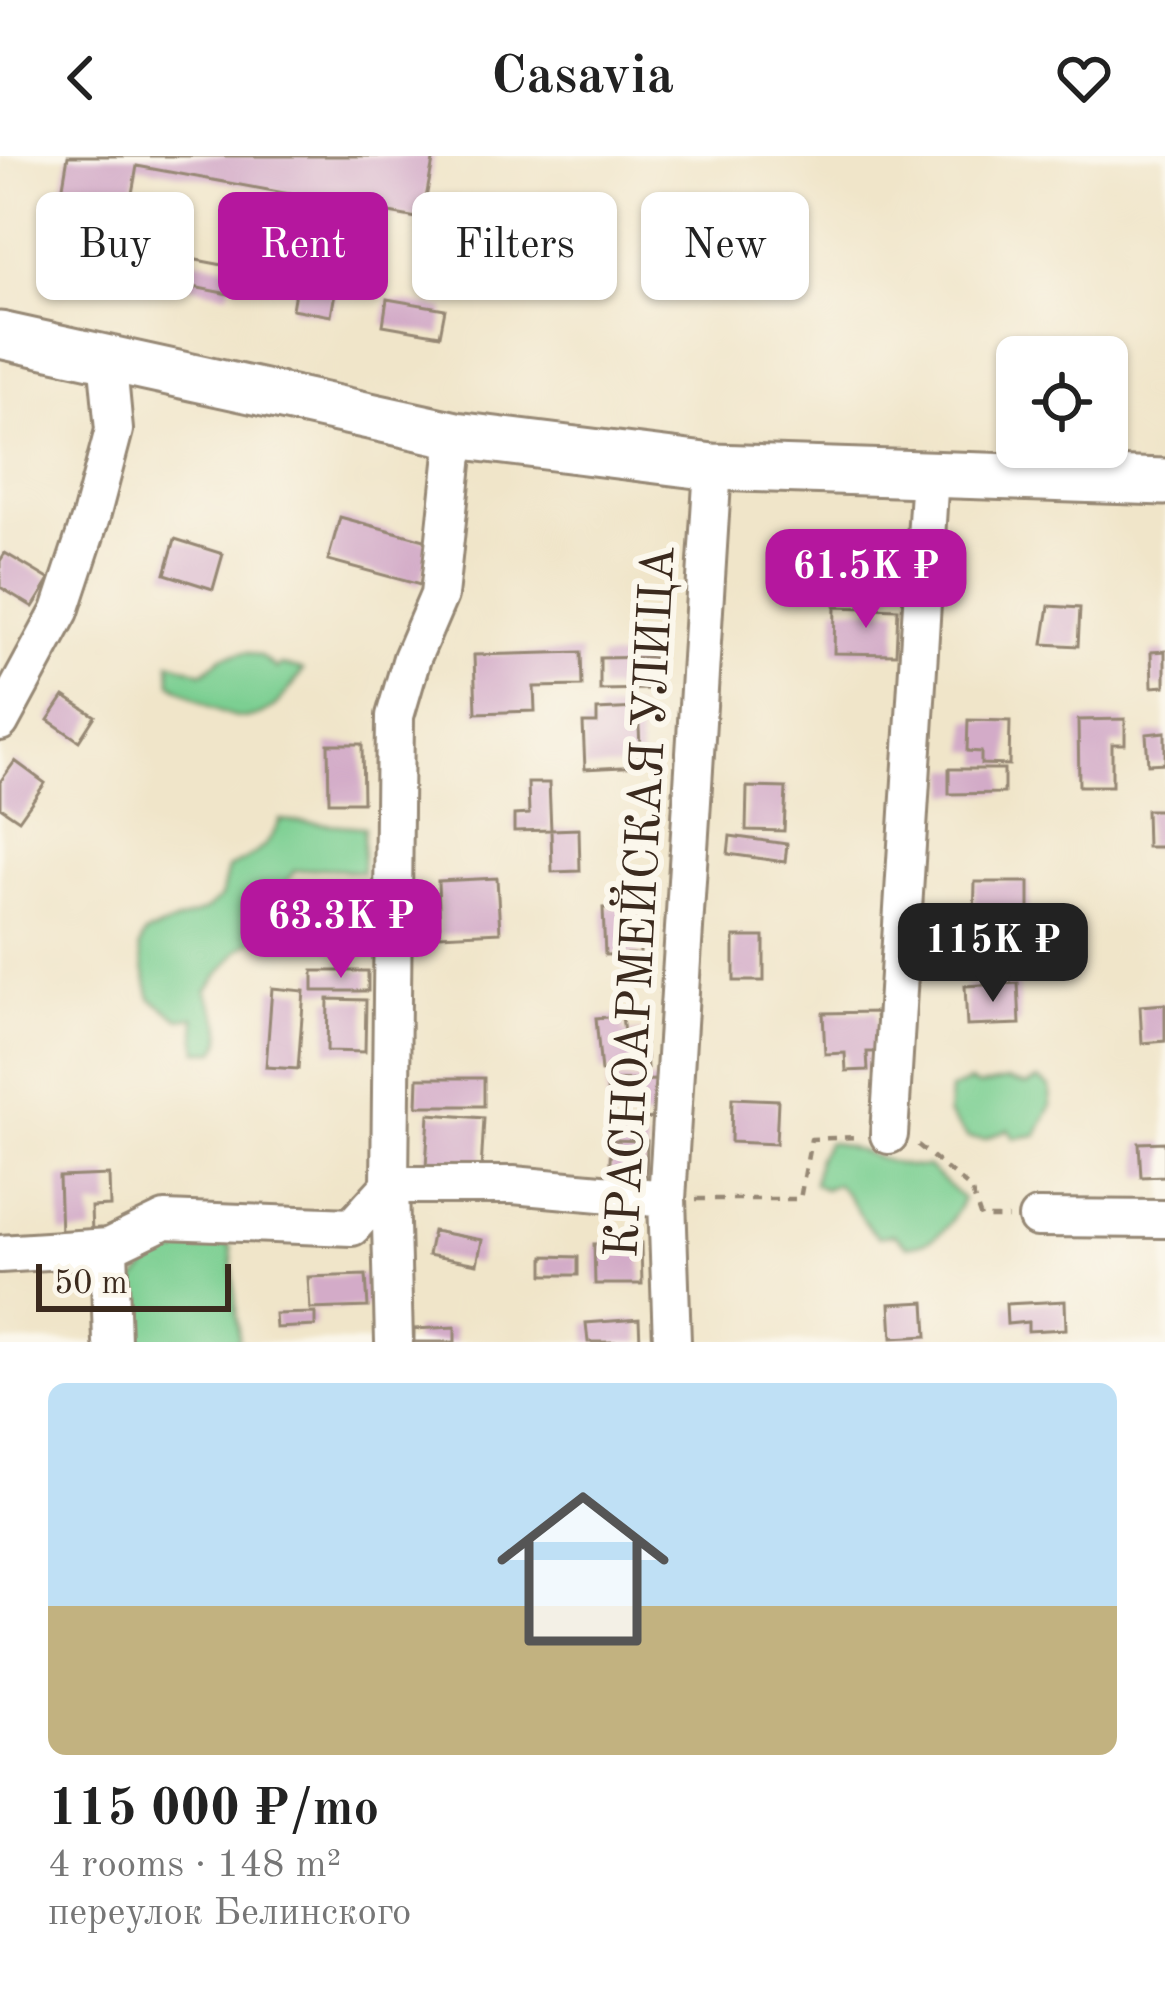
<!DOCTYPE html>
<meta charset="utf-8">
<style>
:root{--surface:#fff;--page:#f2f2f2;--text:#222;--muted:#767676;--line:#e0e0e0;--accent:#b5179e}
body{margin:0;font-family:"Old Standard TT",serif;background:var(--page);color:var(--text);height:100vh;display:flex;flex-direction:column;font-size:45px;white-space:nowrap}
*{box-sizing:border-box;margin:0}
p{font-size:39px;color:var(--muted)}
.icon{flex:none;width:66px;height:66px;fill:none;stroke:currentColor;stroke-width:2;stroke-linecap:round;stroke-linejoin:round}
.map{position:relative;height:1186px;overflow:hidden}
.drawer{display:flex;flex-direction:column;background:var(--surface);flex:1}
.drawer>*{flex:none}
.top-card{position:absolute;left:36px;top:36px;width:1095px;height:108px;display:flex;gap:24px}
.tools{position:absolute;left:996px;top:180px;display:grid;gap:24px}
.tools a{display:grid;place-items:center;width:132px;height:132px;border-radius:18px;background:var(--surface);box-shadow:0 3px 9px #0004;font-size:60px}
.scale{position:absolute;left:36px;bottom:30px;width:195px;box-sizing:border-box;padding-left:12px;border:6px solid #3b2a1e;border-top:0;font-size:33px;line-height:42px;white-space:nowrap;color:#3b2a1e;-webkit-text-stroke:9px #fbf7ec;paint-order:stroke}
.price{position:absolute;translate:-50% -102px;padding:0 27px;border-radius:24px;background:var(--accent);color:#fff;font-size:39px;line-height:78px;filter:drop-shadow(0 3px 6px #0008)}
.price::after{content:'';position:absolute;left:50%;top:72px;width:36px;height:27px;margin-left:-18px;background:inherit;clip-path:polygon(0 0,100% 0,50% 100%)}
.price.on{background:#222;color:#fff}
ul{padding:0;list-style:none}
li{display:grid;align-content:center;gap:24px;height:636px;padding:0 48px}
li+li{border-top:3px solid var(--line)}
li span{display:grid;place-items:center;height:372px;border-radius:18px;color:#555}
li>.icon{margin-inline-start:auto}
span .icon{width:216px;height:216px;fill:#fffc;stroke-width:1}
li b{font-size:51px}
.tag{padding:0 42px;border-radius:18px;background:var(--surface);box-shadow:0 3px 9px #0004;font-size:42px;line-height:108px}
.tag.on{background:var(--accent);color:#fff}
header{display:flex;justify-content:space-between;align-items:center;height:156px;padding:0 48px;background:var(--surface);font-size:54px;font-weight:700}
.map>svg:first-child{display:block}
</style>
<header><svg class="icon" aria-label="back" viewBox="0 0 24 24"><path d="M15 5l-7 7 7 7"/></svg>Casavia<svg class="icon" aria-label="heart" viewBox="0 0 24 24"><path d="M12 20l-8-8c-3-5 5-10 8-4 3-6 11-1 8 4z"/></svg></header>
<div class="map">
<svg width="1165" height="1186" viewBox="0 0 1165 1186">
<rect width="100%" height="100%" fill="#fbf7ec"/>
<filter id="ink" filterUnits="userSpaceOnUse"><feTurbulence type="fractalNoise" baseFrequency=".00833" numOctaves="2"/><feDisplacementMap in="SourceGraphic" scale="24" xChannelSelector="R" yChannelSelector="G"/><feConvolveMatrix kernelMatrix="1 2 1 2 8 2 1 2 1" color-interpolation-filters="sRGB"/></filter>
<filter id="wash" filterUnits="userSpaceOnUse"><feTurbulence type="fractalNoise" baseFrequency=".004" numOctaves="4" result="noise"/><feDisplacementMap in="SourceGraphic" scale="48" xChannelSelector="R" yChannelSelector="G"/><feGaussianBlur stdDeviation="2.7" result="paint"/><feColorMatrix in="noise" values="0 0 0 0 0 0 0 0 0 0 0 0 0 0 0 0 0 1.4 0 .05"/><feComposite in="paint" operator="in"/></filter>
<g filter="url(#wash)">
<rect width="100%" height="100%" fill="#f0e5c9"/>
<path fill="#7bcf92" stroke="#5b7c58" stroke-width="3" d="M246,496L261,500L277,513L281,509L303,514C259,586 232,565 171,527L170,506L203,517L222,501Z
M280,664L364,671L362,716L322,712L294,715L280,735L263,784L258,781L238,794L206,835C215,855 230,876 216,895H198L195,861L180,863L151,843L139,791L145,778L206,754L221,741L228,712C254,701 270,690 280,664Z
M1007,924L1027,929L1039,924L1050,931L1051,950L1037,979L1014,982L1008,973L985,983L968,982L948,958L950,934L969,926L978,930Z
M828,986C862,991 894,1015 927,1010L963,1043C949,1071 940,1086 908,1090L894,1078L878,1081C859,1065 855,1043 836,1028L824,1033L814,1028L818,1001Z
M196,1077L231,1091L239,1186H128L129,1131L161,1096Z"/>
<g id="blocks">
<path fill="#d3abc8" d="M68,0H434L422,63L373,54L366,89L299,77L306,41L137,10L129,54L61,42Z
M139,93L233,111L228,138L134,119Z
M298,118L337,125L331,160L292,153Z
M387,143L445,153L440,179L383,169Z
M340,361L432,386L420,429L328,404Z
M175,383L223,398L213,433L165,418Z
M5,397L50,424L33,451L0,431V405Z
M849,409L893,410V437L848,436Z
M1049,450L1080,452L1078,490L1043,488Z
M835,451L898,453L896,498L834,497Z
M1165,495V530L1152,531L1151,496Z
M581,496L582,530L534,531L535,555L476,557L474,499Z
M654,501V533L600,534V502Z
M64,540L95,560L79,585L48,564Z
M638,552L641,610L585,613L583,567H597V554Z
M1125,563V588H1112V630H1079L1078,564Z
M968,564L1010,565L1009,609L981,608V596L967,595Z
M1165,576V607L1148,608L1146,578Z
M328,588H362L363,646H329Z
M15,605L45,627L19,664L0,651V626Z
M949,613H1004V637L949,638Z
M528,627H549L551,674L514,675V659L529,658Z
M747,631L786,632L784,675L746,674Z
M1146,654H1165V691H1147Z
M579,673L580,715L552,716L551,674Z
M730,680L787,688L785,706L728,698Z
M497,722L500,776L440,779L438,725Z
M975,726H1029V765H974Z
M638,750L640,798L605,799L603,752Z
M734,781H764V825H734Z
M924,794L950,795V813L923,812Z
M313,815H368V835H313Z
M1018,827L1020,868L967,870L965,830Z
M272,832L304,835L298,913L266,911Z
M328,843L366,844L365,896L327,895Z
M1165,848V885L1142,887L1140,850Z
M876,856L878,896H867L868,914L846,915L845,897L825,898L823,857Z
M622,860L624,878L644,876L647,912L601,916L596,862Z
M418,922H484V950H417Z
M659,924L660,962L608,964L607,925Z
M732,942L778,944L776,988L731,986Z
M429,958L484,962L481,1015L426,1012Z
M611,984L647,985L646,1026L609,1025Z
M1165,986V1020L1141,1021L1139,987Z
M109,1019L110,1050L91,1051L92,1077L61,1078L59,1021Z
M433,1075L482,1084L477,1108L428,1099Z
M641,1087L642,1128H595L594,1088Z
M544,1100L578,1101V1119H544Z
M366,1119L368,1151L310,1153L308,1121Z
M1065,1145L1066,1173L1028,1175V1166L1007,1168L1006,1148Z
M925,1146L927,1180L892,1182L890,1148Z
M315,1157V1170L276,1172L275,1158Z
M639,1163L640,1186H588L586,1167Z
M455,1171V1186H414V1173Z"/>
</g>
</g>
<g filter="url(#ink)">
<use href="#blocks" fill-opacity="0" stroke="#968874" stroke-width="3"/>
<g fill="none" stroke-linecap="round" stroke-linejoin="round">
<defs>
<path id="minor" d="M0,566L60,455L91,361L114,274L107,200
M889,979L930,318
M1037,1062L1165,1063
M109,1091L112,1186
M0,1098L109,1091L165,1064L352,1071L390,1029H513L667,1043
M394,1186L390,1029L395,560L412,502L439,439L456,279
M672,1186L667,1043L713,311"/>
<path id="major" d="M0,179L456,279L713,311L1165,326"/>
</defs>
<use href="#minor" stroke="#968874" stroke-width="42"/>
<use href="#major" stroke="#968874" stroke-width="51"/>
<path stroke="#968874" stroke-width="4.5" stroke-dasharray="9 9" stroke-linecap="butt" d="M918,989L971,1033L981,1062H1008
M696,1043H800L811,983L857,981"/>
<use href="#minor" stroke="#fff" stroke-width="36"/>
<use href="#major" stroke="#fff" stroke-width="45"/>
</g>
</g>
<g text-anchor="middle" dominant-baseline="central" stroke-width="12" stroke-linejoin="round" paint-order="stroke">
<g font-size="48" fill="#3b2a1e" stroke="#fbf7ec">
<text transform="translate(642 746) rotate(-87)">КРАСНОАРМЕЙСКАЯ УЛИЦА</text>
</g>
</g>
</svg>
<div class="tools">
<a><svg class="icon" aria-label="locate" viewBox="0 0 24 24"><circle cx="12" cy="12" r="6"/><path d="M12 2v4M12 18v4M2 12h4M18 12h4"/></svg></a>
</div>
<div class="scale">50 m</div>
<b class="price" style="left:866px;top:475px">61.5K ₽</b>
<b class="price" style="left:341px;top:825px">63.3K ₽</b>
<b class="price on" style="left:993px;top:849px">115K ₽</b>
<div class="top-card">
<a class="tag">Buy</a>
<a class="tag on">Rent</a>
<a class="tag">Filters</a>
<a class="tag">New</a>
</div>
</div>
<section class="drawer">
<ul>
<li><span style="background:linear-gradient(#bfe0f5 60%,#c2b280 0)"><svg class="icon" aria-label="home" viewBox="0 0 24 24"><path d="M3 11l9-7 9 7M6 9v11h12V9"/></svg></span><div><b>115 000 ₽/mo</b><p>4 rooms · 148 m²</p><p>переулок Белинского</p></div></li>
</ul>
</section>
